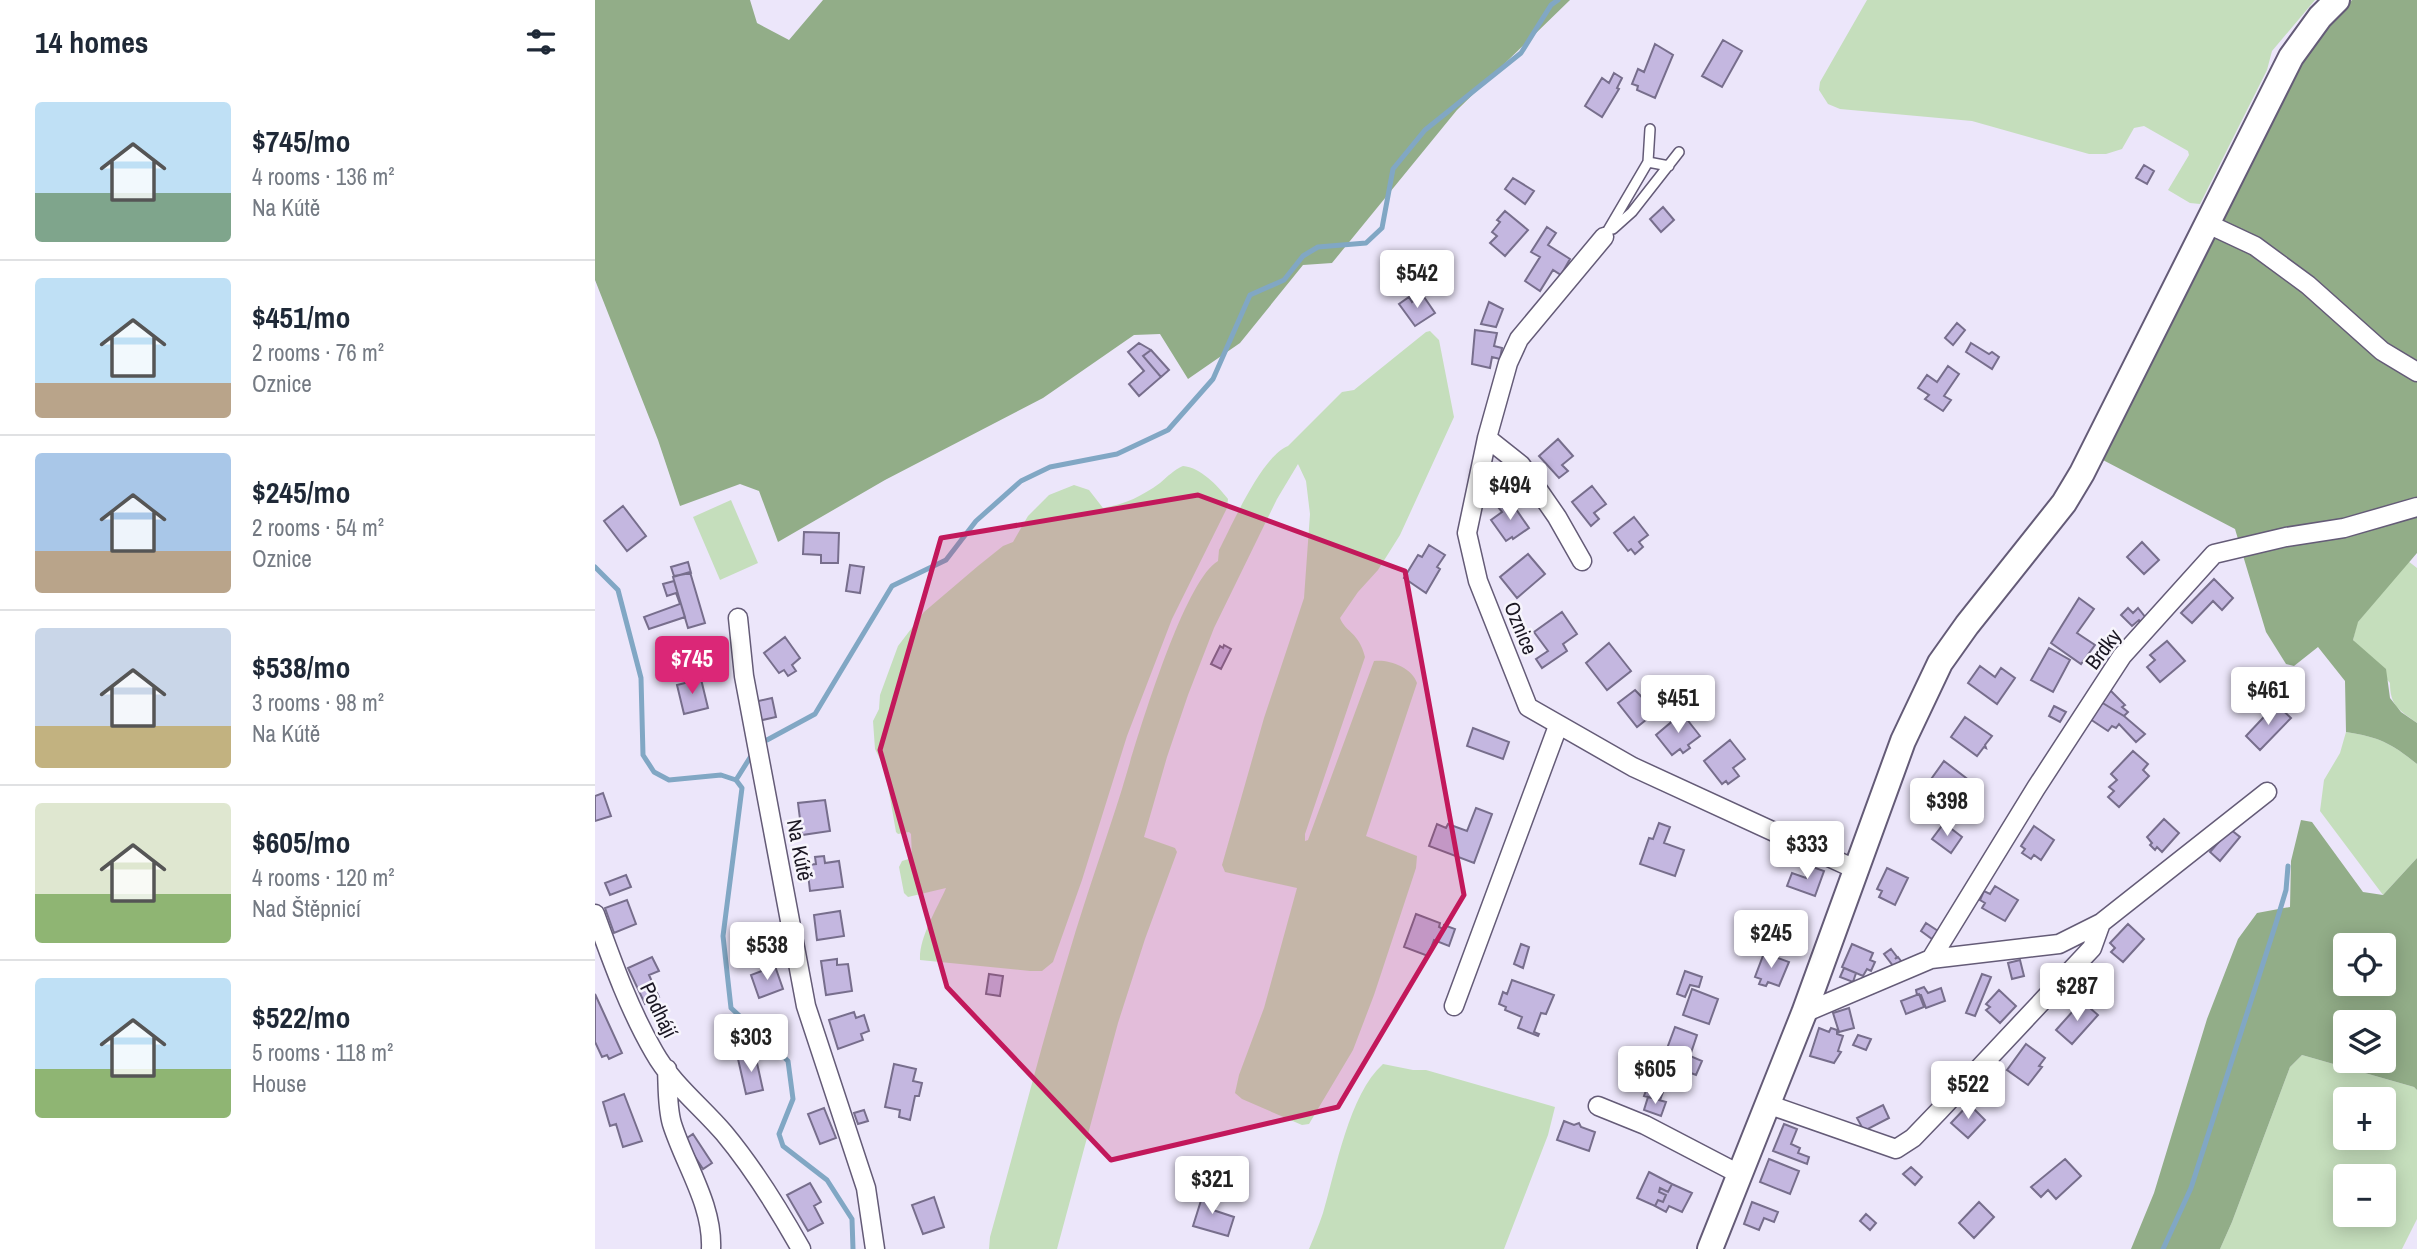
<!DOCTYPE html>
<meta charset="utf-8">
<style>
:root{--surface:#fff;--page:#f2f2f3;--text:#1f2937;--muted:#747a83;--line:#e0e1e3;--accent:#db2777}
body{margin:0;font-family:"Archivo Narrow",sans-serif;background:var(--page);color:var(--text);height:100vh;display:flex;flex-direction:column;font-size:26px;white-space:nowrap}
*{box-sizing:border-box;margin:0}
p{font-size:23px;color:var(--muted)}
.icon{flex:none;width:38px;height:38px;fill:none;stroke:currentColor;stroke-width:2;stroke-linecap:round;stroke-linejoin:round}
.map{position:relative;flex:1;overflow:hidden}
.panel{display:flex;flex-direction:column;background:var(--surface);width:595px}
.panel>*{flex:none}
.fabs{position:absolute;left:1738px;top:933px;display:grid;gap:14px}
.fabs a{display:grid;place-items:center;width:63px;height:63px;border-radius:7px;background:var(--surface);box-shadow:0 4px 18px #0003;font-size:35px}
.price{position:absolute;translate:-50% -60px;padding:0 16px;border-radius:7px;background:#fff;color:#222;font-size:23px;line-height:46px;filter:drop-shadow(0 2px 4px #0008)}
.price::after{content:'';position:absolute;left:50%;top:42px;width:21px;height:16px;margin-left:-10px;background:inherit;clip-path:polygon(0 0,100% 0,50% 100%)}
.price.current{background:var(--accent);color:#fff}
ul{padding:0;list-style:none}
li{display:flex;align-items:center;gap:21px;height:175px;padding:0 35px}
li+li{border-top:2px solid var(--line)}
li span{display:grid;place-items:center;flex:none;width:196px;height:140px;border-radius:7px;color:#555}
li>.icon{margin-inline-start:auto}
span .icon{width:84px;height:84px;fill:#fffc;stroke-width:1}
li b{font-size:30px}
h2{display:flex;justify-content:space-between;align-items:center;height:84px;padding:0 35px;font-size:30px}
main{display:flex;flex:1;min-height:0}
.map>svg:first-child{display:block}
</style>
<main>
<section class="panel">
<h2>14 homes<svg class="icon" aria-label="filters" viewBox="0 0 24 24"><path d="M4 7h16M4 17h16"/><circle cx="9" cy="7" r="2"/><circle cx="15" cy="17" r="2"/></svg></h2>
<ul>
<li><span style="background:linear-gradient(#bfe0f5 65%,#7fa58c 0)"><svg class="icon" aria-label="home" viewBox="0 0 24 24"><path d="M3 11l9-7 9 7M6 9v11h12V9"/></svg></span><div><b>$745/mo</b><p>4 rooms · 136 m²</p><p>Na Kútě</p></div></li>
<li><span style="background:linear-gradient(#bfe0f5 75%,#b9a48a 0)"><svg class="icon" aria-label="home" viewBox="0 0 24 24"><path d="M3 11l9-7 9 7M6 9v11h12V9"/></svg></span><div><b>$451/mo</b><p>2 rooms · 76 m²</p><p>Oznice</p></div></li>
<li><span style="background:linear-gradient(#a9c7e8 70%,#b9a48a 0)"><svg class="icon" aria-label="home" viewBox="0 0 24 24"><path d="M3 11l9-7 9 7M6 9v11h12V9"/></svg></span><div><b>$245/mo</b><p>2 rooms · 54 m²</p><p>Oznice</p></div></li>
<li><span style="background:linear-gradient(#c9d6e8 70%,#c2b280 0)"><svg class="icon" aria-label="home" viewBox="0 0 24 24"><path d="M3 11l9-7 9 7M6 9v11h12V9"/></svg></span><div><b>$538/mo</b><p>3 rooms · 98 m²</p><p>Na Kútě</p></div></li>
<li><span style="background:linear-gradient(#dfe7d0 65%,#8fb573 0)"><svg class="icon" aria-label="home" viewBox="0 0 24 24"><path d="M3 11l9-7 9 7M6 9v11h12V9"/></svg></span><div><b>$605/mo</b><p>4 rooms · 120 m²</p><p>Nad Štěpnicí</p></div></li>
<li><span style="background:linear-gradient(#bfe0f5 65%,#8fb573 0)"><svg class="icon" aria-label="home" viewBox="0 0 24 24"><path d="M3 11l9-7 9 7M6 9v11h12V9"/></svg></span><div><b>$522/mo</b><p>5 rooms · 118 m²</p><p>House</p></div></li>
</ul>
</section>
<div class="map">
<svg width="1822" height="1249" viewBox="0 0 1822 1249">
<rect width="100%" height="100%" fill="#ece6fa"/>
<path fill="#c5debc" fill-rule="evenodd" d="M1272,0H1720L1677,51L1672,70L1605,204L1595,203L1573,190L1594,155L1593,151L1549,126L1539,128L1527,149L1511,154H1494L1377,121L1245,109L1233,104L1224,90L1225,82Z
M835,331L844,340L859,417L805,535L783,570L763,592L745,618C751,633 764,632 770,657L710,834V841L713,840L779,661C793,659 817,667 822,683L771,836L822,856L821,868L779,995L758,1050L714,1124L707,1125L647,1099L640,1093L644,1075L669,1008L702,888L630,872L627,865L669,718L709,598L715,514L711,481L703,464L682,499L619,628L593,695L572,757L549,837L580,848L582,852L550,939L523,1023L462,1249H394L395,1237C422,1142 446,1045 475,950C491,896 510,843 527,789C540,745 588,581 623,561L624,550C637,525 667,456 693,446L747,392L759,390L831,332Z
M588,466C605,467 623,486 633,499L632,508L577,619L532,736L487,880L458,962L447,971H435L325,960C324,937 342,909 351,888L313,897L309,893L304,867L307,861L317,858L316,834L314,832L303,834L301,832L290,769L280,749L278,721L284,709L285,695L303,646L329,612L383,566L408,546L418,542L433,516L454,495L479,485L494,490L508,508C531,504 547,496 565,483C573,476 579,470 588,466Z
M136,500L163,563L125,580L98,517Z
M1813,561L1822,568V723C1805,710 1795,707 1795,683L1758,640L1762,623Z
M1751,732C1784,737 1796,743 1822,764V858L1788,895L1725,811L1729,780L1745,753Z
M1707,1055L1819,1087L1822,1090V1219L1807,1249H1625L1637,1222L1695,1067ZM1750,1099H1788V1138H1750ZM1750,1176H1788V1214H1750Z
M788,1064L818,1070H831L960,1107L953,1135L909,1249H714C719,1237 724,1225 728,1213C741,1170 754,1094 788,1064Z"/>
<path fill="#92ad88" fill-rule="evenodd" d="M0,0H155L162,23L194,40L228,0H975L862,110L737,263L708,265L645,343L593,379L565,334L539,335L448,398L290,480L183,542L164,491L145,484L85,506L63,440L0,280Z
M1757,0H1822V553L1763,622L1758,640L1791,669L1795,698L1806,712L1822,723V764C1796,743 1784,737 1751,732L1750,681L1723,647L1699,666L1691,664L1671,632L1640,529L1506,459L1705,62L1733,24Z
M1706,820L1717,822L1768,892L1788,895L1822,858V1090L1819,1087L1707,1055L1695,1067L1637,1222L1625,1249H1536L1559,1193L1612,1019L1643,939L1662,913L1695,907L1696,861ZM1750,945H1788V984H1750ZM1750,1022H1788V1060H1750Z"/>
<g fill="none" stroke-linecap="round" stroke-linejoin="round">
<path stroke="#81a7c4" stroke-width="5" d="M0,567L23,590L46,678L48,755L59,772L74,780L126,775L141,780L147,788L128,936L136,1008L193,1061L198,1099L184,1134L188,1146L232,1180L257,1219L258,1249
M172,740L220,714L297,586L351,560L381,521L426,481L455,467L522,454L573,430L618,379L655,295L689,280L708,256L723,247L771,243L787,228L798,169L830,130L926,53L956,5L963,0
M141,780L156,756
M1568,1249L1596,1188L1682,920L1691,890L1693,866"/>
</g>
<path fill="#c4b7e0" stroke="#776e8c" stroke-width="2" d="M1128,40L1147,51L1127,87L1107,76Z
M1060,44L1078,55L1060,98L1042,90L1043,86L1037,84L1043,69L1049,72Z
M1019,73L1027,78L1022,88L1024,89L1007,117L990,106L1007,78L1014,83Z
M1549,165L1559,171L1552,184L1541,178Z
M918,178L939,191L930,204L910,189Z
M1068,207L1079,220L1066,232L1055,219Z
M910,211L933,230L910,256L895,243L902,236L897,232L905,222L902,220Z
M952,227L961,233L953,245L975,259L966,275L958,270L945,291L930,281L945,257L936,252Z
M827,294L840,313L820,326L804,304L814,297L817,302Z
M894,302L908,309L901,327L886,324Z
M1362,323L1370,330L1358,345L1350,338Z
M880,330L902,333L899,346L907,348L905,359L897,357L895,368L877,364Z
M544,343L556,350L548,356L566,377L544,396L534,384L549,371L533,352Z
M1376,343L1394,354L1397,352L1404,357L1397,369L1371,352Z
M556,350L574,370L566,377L548,356Z
M1353,366L1364,374L1349,396L1356,400L1348,411L1330,399L1334,395L1323,388L1332,375L1342,382Z
M963,439L978,456L967,465L973,471L964,478L944,456Z
M997,486L1011,504L999,513L1004,519L996,526L977,502Z
M914,499L934,528L918,539L917,537L911,541L896,520L907,512L903,507Z
M28,506L51,536L32,551L9,521Z
M1039,517L1053,535L1044,542L1048,547L1040,554L1036,549L1033,551L1019,533Z
M209,532L244,533L243,563H226V555L208,554Z
M1547,542L1564,560L1549,574L1532,557Z
M834,545L850,555L842,567L845,569L831,593L809,578L823,555L827,557Z
M933,554L950,574L922,598L905,577Z
M93,562L96,573L79,576L76,567Z
M255,565L269,567L265,593L251,591Z
M95,572L110,623L93,628L78,577Z
M1619,579L1638,598L1627,610L1618,601L1597,623L1586,613Z
M79,581L90,617L54,629L49,617L85,604L81,593L72,596L68,584Z
M1484,598L1499,609L1482,633L1500,645L1486,664L1456,643Z
M1533,608L1538,613L1543,608L1551,618L1547,623L1544,620L1537,626L1526,615Z
M967,612L982,634L968,644L972,651L947,668L941,659L953,651L939,632Z
M190,637L205,658L197,665L201,671L193,676L189,670L184,673L169,653Z
M1572,641L1590,661L1565,682L1552,667L1560,660L1555,655Z
M1014,643L1036,671L1012,690L991,663Z
M629,645L636,649L626,669L616,664L625,646L628,648Z
M1454,648L1475,660L1458,692L1436,680Z
M1385,666L1400,677L1406,668L1420,678L1402,704L1373,683Z
M106,679L113,708L89,714L82,685Z
M1514,689L1530,705L1527,707L1533,712L1529,716L1506,702Z
M1040,690L1061,712L1042,727L1023,703Z
M177,698L181,717L163,721L159,702Z
M1506,702L1529,716L1550,734L1541,742L1524,724L1521,728L1517,726L1513,731L1495,719Z
M1681,704L1696,718L1665,750L1651,736Z
M1459,706L1471,712L1465,722L1454,716Z
M1087,713L1105,736L1093,745L1095,748L1088,753L1085,749L1077,755L1061,735Z
M1370,717L1397,736L1390,745L1391,748L1389,747L1382,756L1356,737Z
M878,728L914,742L908,759L872,746Z
M1135,740L1150,759L1138,768L1144,776L1133,784L1131,781L1127,784L1109,761Z
M1538,751L1553,764L1548,770L1554,776L1524,807L1513,797L1519,791L1514,787L1522,780L1516,774Z
M1349,761L1375,781L1360,801L1334,782Z
M8,793L16,816L0,821V796Z
M230,800L235,831L207,835L203,803Z
M881,808L897,814L879,863L834,846L842,824L851,828L853,824L872,831Z
M1569,819L1584,833L1567,852L1562,847L1560,850L1555,845L1557,843L1552,837Z
M1064,823L1075,827L1069,843L1089,850L1080,876L1045,864L1054,838L1058,839Z
M1349,823L1367,837L1356,853L1337,839Z
M1439,826L1459,840L1446,860L1439,855L1436,859L1427,853L1430,849L1426,846Z
M1635,829L1645,837L1625,861L1615,852Z
M1183,843L1197,849L1191,863L1177,857Z
M229,856L230,863L244,861L248,887L215,891L212,865L221,864L220,857Z
M1215,866L1229,871L1220,896L1192,886L1197,873L1211,878Z
M1292,868L1313,878L1300,905L1284,897L1287,891L1282,889Z
M31,875L36,887L15,895L10,883Z
M1400,886L1423,900L1410,921L1387,908L1390,903L1385,900L1389,891L1395,894Z
M32,900L41,924L19,933L10,908Z
M245,911L249,936L222,940L219,915Z
M821,914L845,923L844,927L848,929L849,925L860,929L854,946L839,940L833,956L809,947Z
M1192,915L1209,922L1202,942L1197,940L1195,945L1184,940Z
M1331,923L1343,931L1337,939L1326,931Z
M1533,924L1549,939L1528,962L1516,952L1520,948L1515,943Z
M926,944L934,947L928,968L919,964Z
M1257,944L1278,953L1275,960L1280,962L1276,971L1272,969L1268,976L1247,967Z
M1296,949L1302,957L1300,959L1303,957L1309,965L1302,971L1289,954Z
M1169,953L1194,962L1184,986L1173,982L1171,986L1164,984L1166,979L1160,977Z
M57,957L64,971L54,975L64,997L50,1004L33,968Z
M242,959V965L253,964L257,991L231,995L226,961Z
M1425,960L1429,976L1417,979L1413,963Z
M180,966L188,989L164,998L156,975Z
M1249,968L1261,973L1258,982L1245,977Z
M1090,971L1107,977L1104,987L1095,985L1090,997L1082,994Z
M394,974L408,976L405,996L391,994Z
M1387,974L1396,977L1380,1016L1371,1013Z
M917,980L959,995L951,1014L946,1013L939,1032L944,1034L943,1036L923,1028L927,1017L910,1010L911,1007L904,1004L908,992L912,994Z
M1329,987L1333,993L1346,988L1350,1001L1331,1008L1326,995H1322L1321,990Z
M1097,989L1123,999L1114,1024L1088,1015Z
M1404,990L1421,1006L1405,1023L1391,1010L1395,1007L1391,1004Z
M0,994L27,1053L14,1059L12,1055L7,1057L0,1042Z
M1324,994L1329,1007L1311,1014L1306,1001Z
M1487,1001L1503,1015L1477,1044L1461,1030Z
M1254,1008L1259,1028L1244,1032L1238,1013Z
M259,1012L261,1018L269,1015L274,1031L266,1034L268,1040L243,1049L234,1020Z
M1080,1027L1102,1035L1095,1056L1107,1061L1101,1075L1067,1062Z
M1224,1028L1234,1032L1236,1028L1242,1030V1034L1248,1036L1243,1051L1246,1052L1239,1063L1215,1056Z
M1263,1035L1276,1039L1271,1050L1258,1045Z
M1431,1044L1450,1058L1444,1066L1447,1067L1433,1085L1412,1070Z
M160,1054L168,1090L151,1094L143,1059Z
M299,1064L321,1069L318,1081L327,1083L324,1096H320L315,1120L304,1117L305,1110L290,1107Z
M1058,1071L1074,1076L1065,1100L1049,1096Z
M29,1094L47,1141L28,1147L21,1124L15,1126L8,1102Z
M1053,1097L1071,1102L1066,1116L1049,1110Z
M1374,1104L1390,1120L1373,1138L1356,1123Z
M1288,1105L1294,1118L1269,1131L1262,1118Z
M229,1108L241,1138L225,1144L213,1114Z
M269,1110L273,1121L263,1124L259,1113Z
M969,1121L979,1125L984,1123L986,1127L1000,1132L994,1151L962,1140Z
M1189,1124L1202,1129L1196,1144L1205,1148L1203,1153L1214,1157L1212,1164L1178,1151Z
M98,1134L117,1163L108,1169L89,1140Z
M1174,1159L1204,1171L1195,1194L1165,1182Z
M1470,1159L1486,1176L1461,1199L1453,1190L1446,1197L1436,1187Z
M1316,1167L1327,1177L1320,1185L1308,1174Z
M1054,1172L1077,1184L1073,1192L1065,1188L1064,1192L1071,1195L1068,1202L1063,1200L1060,1206L1042,1198Z
M215,1183L226,1202L219,1206L228,1223L213,1231L192,1195Z
M1077,1184L1097,1193L1087,1212L1074,1206L1071,1212L1060,1206L1063,1200L1068,1202L1071,1195L1064,1192L1065,1188L1073,1192Z
M609,1191L623,1195L618,1210L639,1217L633,1236L598,1226Z
M339,1197L349,1227L328,1234L317,1205Z
M1157,1202L1183,1212L1179,1222L1169,1218L1164,1230L1149,1224Z
M1384,1202L1399,1217L1379,1238L1364,1223Z
M1271,1214L1281,1223L1275,1230L1265,1221Z"/>
<g fill="none" stroke-linecap="round" stroke-linejoin="round">
<defs>
<path id="lane" d="M1053,162L1074,166
M1018,229L1037,212L1084,152
M1009,237L1053,162L1055,129"/>
<path id="street" d="M1613,224L1660,246L1713,285L1787,351L1822,372
M1009,237L924,339L913,363L892,438L872,533L883,581L933,707L1038,767L1262,870
M892,438L926,465L962,517L987,561
M143,618L149,676L211,1006L271,1188L280,1249
M0,914C17,961 34,1009 59,1052C77,1084 106,1106 129,1133C159,1169 183,1208 206,1249
M1336,959L1441,788L1527,656L1619,554L1691,537L1749,528L1822,507
M859,1006L963,726
M1209,1013L1336,959L1464,944L1506,923L1672,792
M72,1069C73,1087 72,1107 77,1124C90,1165 118,1205 116,1249
M1172,1104L1301,1149L1318,1138L1344,1111L1497,948L1506,923
M1003,1106L1050,1125L1144,1174"/>
<path id="secondary" d="M1115,1249L1209,1013L1308,741L1345,663L1372,625L1469,503L1487,473L1696,57L1725,17L1742,0"/>
</defs>
<use href="#lane" stroke="#645b77" stroke-width="12"/>
<use href="#street" stroke="#645b77" stroke-width="21"/>
<use href="#secondary" stroke="#645b77" stroke-width="28"/>
<use href="#lane" stroke="#fff" stroke-width="9"/>
<use href="#street" stroke="#fff" stroke-width="18"/>
<use href="#secondary" stroke="#fff" stroke-width="24"/>
</g>
<path fill="#c2185b" fill-opacity="0.2" stroke="#c2185b" stroke-width="5" stroke-linejoin="round" d="M603,495L810,571L869,895L743,1107L516,1160L352,987L285,750L346,538Z"/>
<g text-anchor="middle" dominant-baseline="central" stroke-width="5" stroke-linejoin="round" paint-order="stroke">
<g font-size="21" fill="#1a1622" stroke="#f7f5fc">
<text transform="translate(926 628) rotate(68)">Oznice</text>
<text transform="translate(1508 649) rotate(-53)">Brdky</text>
<text transform="translate(205 850) rotate(79)">Na Kútě</text>
<text transform="translate(64 1010) rotate(64)">Podhájí</text>
</g>
</g>
</svg>
<div class="fabs">
<a><svg class="icon" aria-label="locate" viewBox="0 0 24 24"><circle cx="12" cy="12" r="6"/><path d="M12 2v4M12 18v4M2 12h4M18 12h4"/></svg></a>
<a><svg class="icon" aria-label="layers" viewBox="0 0 24 24"><path d="M12 4l9 5-9 5-9-5zM3 14l9 5 9-5"/></svg></a>
<a>+</a>
<a>−</a>
</div>
<b class="price" style="left:822px;top:310px">$542</b>
<b class="price" style="left:915px;top:522px">$494</b>
<b class="price current" style="left:97px;top:696px">$745</b>
<b class="price" style="left:1673px;top:727px">$461</b>
<b class="price" style="left:1083px;top:735px">$451</b>
<b class="price" style="left:1352px;top:838px">$398</b>
<b class="price" style="left:1212px;top:881px">$333</b>
<b class="price" style="left:1176px;top:970px">$245</b>
<b class="price" style="left:172px;top:982px">$538</b>
<b class="price" style="left:1482px;top:1023px">$287</b>
<b class="price" style="left:156px;top:1074px">$303</b>
<b class="price" style="left:1060px;top:1106px">$605</b>
<b class="price" style="left:1373px;top:1121px">$522</b>
<b class="price" style="left:617px;top:1216px">$321</b>
</div>
</main>
